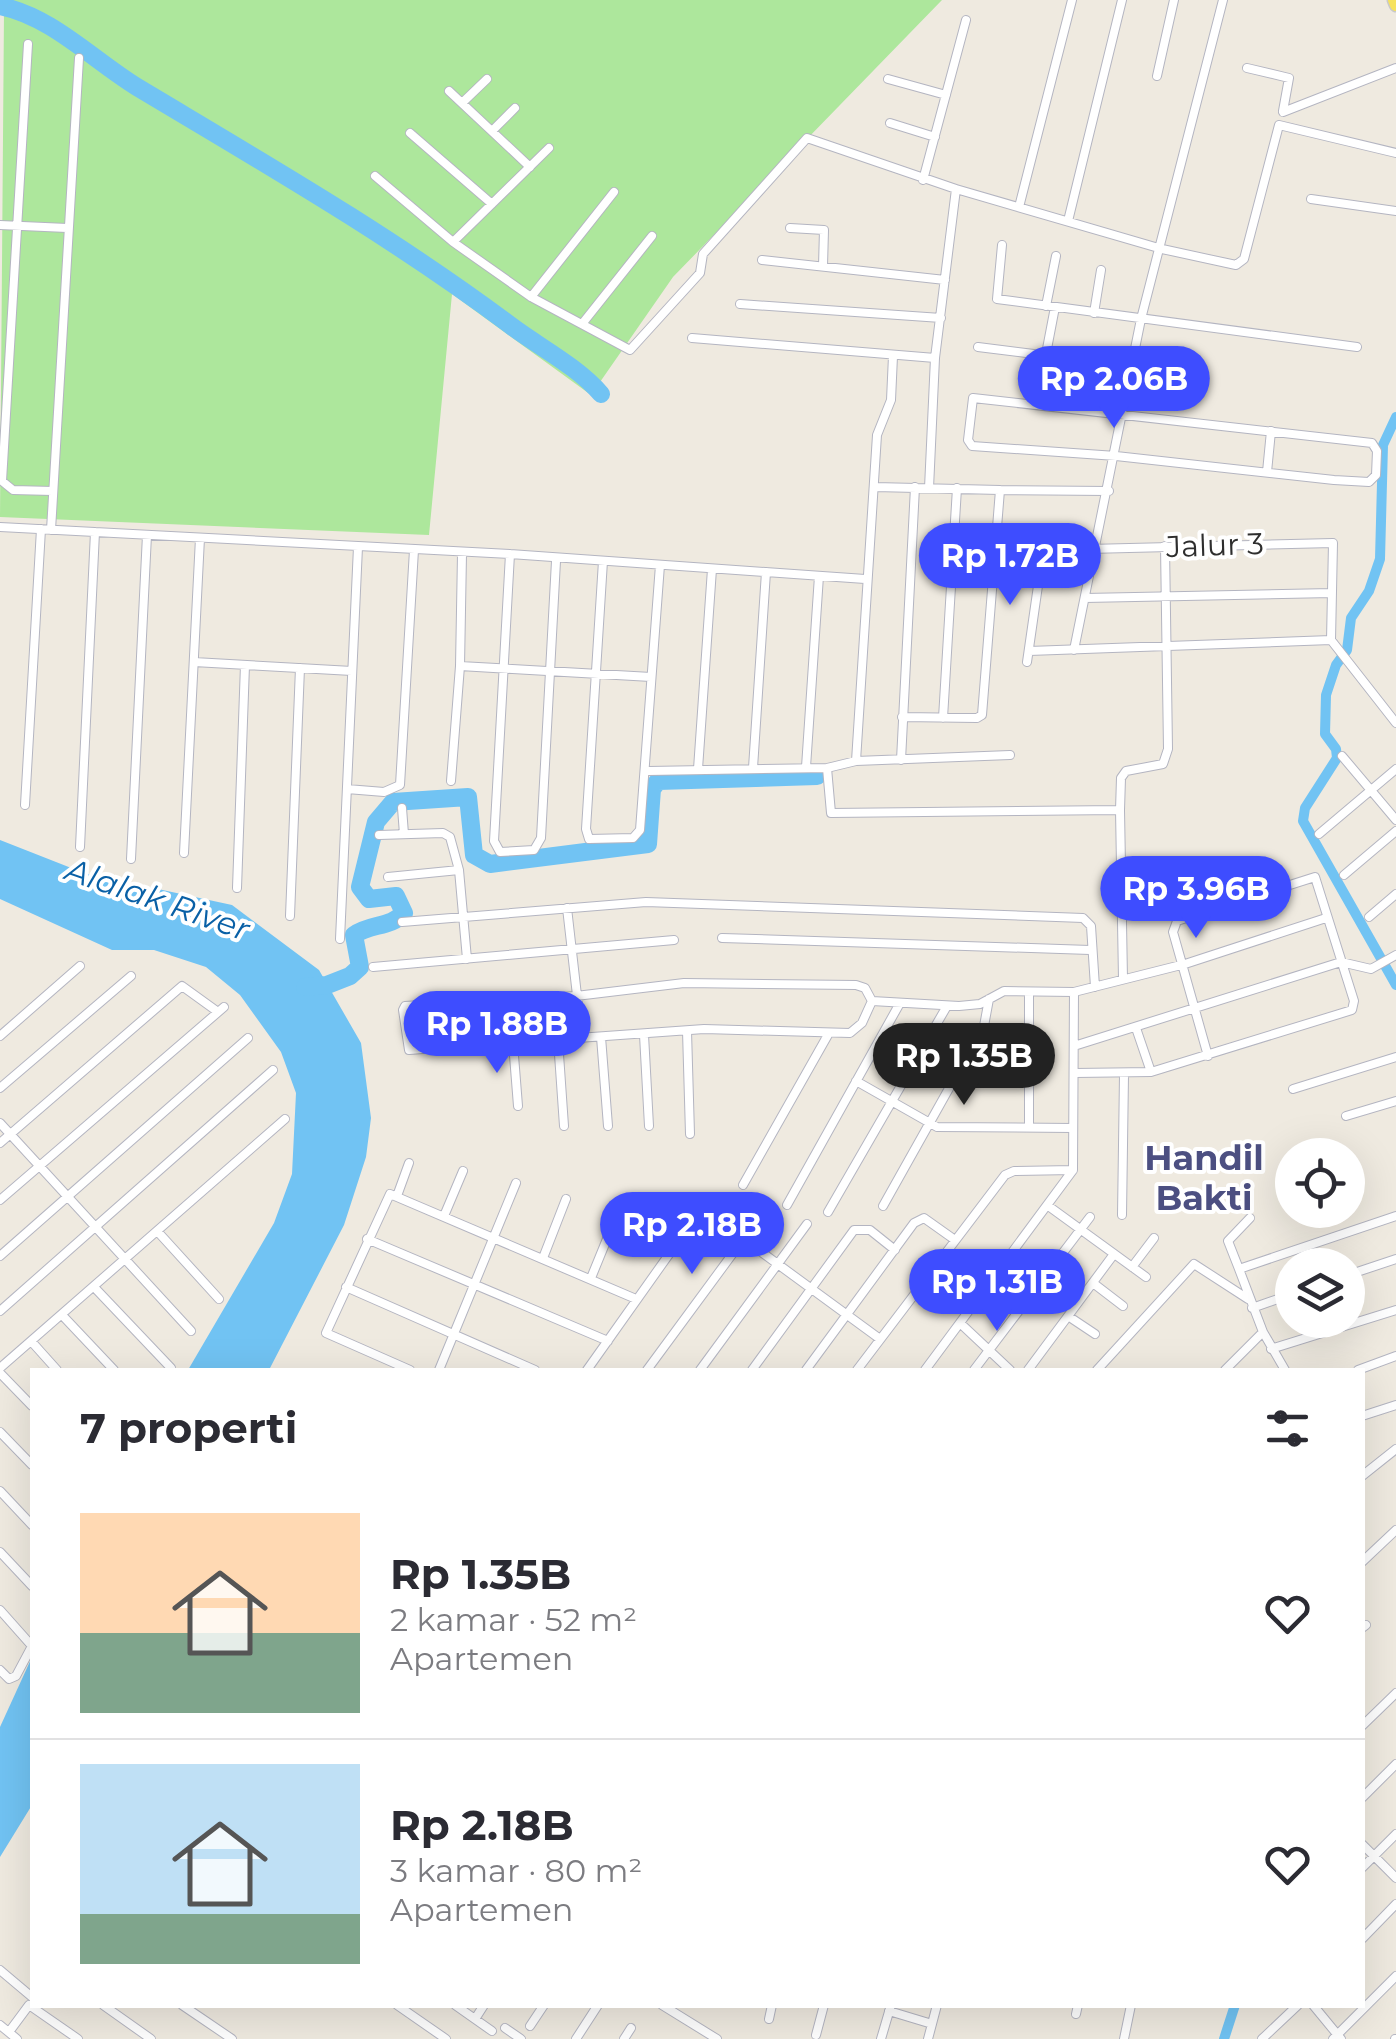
<!DOCTYPE html>
<html lang="id">
<meta charset="utf-8">
<style>
:root{--surface:#fff;--page:#f2f2f3;--text:#2b2b33;--muted:#7c7c81;--line:#e1e1e2;--accent:#3e4dff}
body{margin:0;font-family:Montserrat,sans-serif;background:var(--page);color:var(--text);height:100vh;display:flex;flex-direction:column;font-size:38px;white-space:nowrap}
*{box-sizing:border-box;margin:0}
p{font-size:32px;color:var(--muted)}
.icon{flex:none;width:55px;height:55px;fill:none;stroke:currentColor;stroke-width:2;stroke-linecap:round;stroke-linejoin:round}
.map{position:relative;flex:1;overflow:hidden}
.details{position:absolute;left:30px;top:1368px;width:1335px;height:640px;display:flex;flex-direction:column;background:var(--surface);border-radius:0px;box-shadow:0 10px 40px #0002}
.details>*{flex:none}
.buttons{position:absolute;left:1275px;top:1138px;display:grid;gap:20px}
.buttons a{display:grid;place-items:center;width:90px;height:90px;border-radius:50%;background:var(--surface);box-shadow:0 10px 40px #0002;font-size:50px}
.price{position:absolute;translate:-50% -85px;padding:0 22px;border-radius:35px;background:var(--accent);color:#fff;font-size:32px;line-height:65px;filter:drop-shadow(0 2px 5px #0008)}
.price::after{content:'';position:absolute;left:50%;top:60px;width:30px;height:22px;margin-left:-15px;background:inherit;clip-path:polygon(0 0,100% 0,50% 100%)}
.price.on{background:#222;color:#fff}
ul{padding:0;list-style:none}
li{display:flex;align-items:center;gap:30px;height:250px;padding:0 50px}
li+li{border-top:2px solid var(--line)}
li span{display:grid;place-items:center;flex:none;width:280px;height:200px;border-radius:0px;color:#555}
li>.icon{margin-inline-start:auto}
span .icon{width:120px;height:120px;fill:#fffc;stroke-width:1}
li b{font-size:42px}
h2{display:flex;justify-content:space-between;align-items:center;height:120px;padding:0 50px;font-size:42px}
.map>svg:first-child{display:block}
</style>
<div class="map">
<svg width="1396" height="2039" viewBox="0 0 1396 2039">
<rect width="100%" height="100%" fill="#efeae0"/>
<path fill="#ade79c" d="M0,0H942L673,277L591,395L452,294L429,535L0,517L4,11Z"/>
<path fill="#71c3f3" d="M0,840L84,873L232,905L319,970L361,1043L371,1118L366,1157L344,1225L269,1370H188L274,1223L292,1174L296,1093L281,1052L240,995L206,967L154,950H112L0,899Z
M32,1657V1805L0,1857V1727Z"/>
<g fill="none" stroke-linecap="round" stroke-linejoin="round">
<path stroke="#71c3f3" stroke-width="10" d="M1396,417L1383,445L1380,559L1369,591L1351,618L1347,650L1336,665L1326,695L1325,734L1336,749L1337,758L1305,808L1303,821L1396,985
M1224,2039L1235,2005"/>
<path stroke="#71c3f3" stroke-width="18" d="M0,6C51,16 93,60 137,87C264,163 391,236 510,325C539,347 577,366 601,394
M305,987L327,985L350,976L360,967L354,935C371,923 390,928 404,913L396,896L369,899L360,887L376,822L393,802L468,797L474,855L490,864L648,844L652,789L658,781L817,776"/>
<defs>
<path id="minor" d="M28,44L2,481L13,490L53,491
M1247,68L1289,78L1283,111
M1157,76L1174,0
M888,79L946,95
M449,91L530,167
M462,103L487,79
M1283,112L1396,68
M890,123L935,137
M492,131L515,108
M410,133L492,204
M375,176L453,242L531,297L630,350L700,273L703,254L807,138L956,189L935,358L929,488
M923,180L966,20
M956,189L1162,249L1236,265L1244,259L1279,125L1396,153
M1311,199L1396,211
M1019,207L1072,0
M1068,221L1122,0
M0,225L67,228
M790,228L824,230L823,266
M453,242L549,148
M1002,245L997,299L1357,347
M762,260L945,280
M531,297L614,192
M740,304L941,318
M1046,306L1056,256
M1094,313L1101,270
M582,324L652,236
M692,338L935,358
M978,347L1106,363
M1046,354L1055,307
M893,356L891,400L877,435L856,761L1010,755
M973,398L1372,443L1377,451L1376,475L1369,482L1334,480L1116,456L972,446L968,440Z
M1267,472L1271,431
M875,487L1000,490L982,715L977,718L902,717
M1000,490L1109,491
M0,527L510,554L865,579
M51,530L79,58
M510,554L494,841L500,852L534,850L541,838L556,561
M603,561L586,829L589,839L633,838L640,830L660,565
M1085,598L1332,593
M1074,650L1141,319L1223,0
M1029,651L1331,640
M194,662L352,671
M1027,662L1042,558L1048,550L1333,543L1331,640L1396,723
M460,666L651,677
M943,718L957,488
M1342,756L1396,820
M901,760L915,487
M856,761L827,768L831,813L1120,810L1123,979
M806,767L819,576
M753,768L766,572
M698,769L712,569
M648,771L827,768
M451,781L460,666L462,554
M347,789L384,792L400,785L414,550
M25,805L41,529
M402,808L404,834
M1120,810L1121,778L1126,771L1163,764L1168,749L1165,546
M1319,834L1396,769
M379,835L443,833L450,837L459,870L467,959
M80,847L95,532
M184,853L200,538
M131,859L147,535
M1344,875L1396,831
M388,877L459,870
M237,888L245,665
M567,908L582,1039
M290,916L300,668
M1369,917L1396,894
M402,922L646,902L1083,918L1091,926L1095,987
M722,938L1090,950
M340,939L358,547
M373,967L674,940
M872,1001L862,1023L850,1033L704,1029L409,1050L403,1010L405,1006L576,996L684,983L856,985L865,988L872,1001L959,1006L980,1004L1004,991L1074,992L1185,964L1326,918
M1136,1028L1151,1072
M687,1031L690,1134
M644,1035L649,1126
M0,1036L80,966
M601,1037L608,1126
M558,1040L564,1126
M513,1043L518,1106
M1074,1046L1341,962L1371,969L1396,955
M1075,1073L1151,1072L1352,1010L1354,1001L1315,877L1177,921L1173,932L1208,1056
M856,1081L937,1127L1073,1128
M0,1088L131,976
M1293,1089L1396,1057
M1346,1116L1396,1101
M0,1123L191,1331
M1029,1127V992
M0,1143L182,986L218,1012
M743,1185L829,1033
M397,1196L409,1163
M0,1200L224,1007
M787,1205L900,1003
M1047,1205L1146,1277
M883,1206L984,1026L989,999
M828,1212L947,1006
M1122,1215L1124,1075
M444,1216L463,1171
M158,1232L219,1299
M367,1239L608,1341
M0,1256L248,1038
M543,1258L566,1199
M1132,1267L1154,1238
M1239,1269L1228,1241L1250,1218
M1348,1275L1396,1259
M591,1278L618,1212
M1093,1283L1123,1306
M94,1287L171,1368
M346,1287L535,1370
M1252,1308L1292,1294
M0,1311L273,1070
M62,1315L114,1370
M1068,1316L1095,1334
M960,1323L1010,1370
M1263,1332L1239,1269L1396,1216
M31,1341L57,1370
M1271,1349L1396,1310
M0,1368L285,1119
M410,1370L326,1333L390,1194L636,1299
M439,1370L516,1183
M587,1370L699,1212L708,1213L880,1339
M647,1370L767,1207
M700,1370L807,1224
M752,1370L854,1230H870L895,1250
M806,1370L914,1223L924,1218L955,1240
M857,1370L1005,1175L1014,1171L1073,1170
M925,1370L1073,1170L1074,992
M974,1370L1090,1217
M1028,1370L1114,1254
M1097,1370L1194,1264L1248,1299
M1225,1370L1263,1332L1285,1370
M1358,1370L1396,1356
M0,1373L32,1406
M1362,1416L1396,1405
M0,1432L32,1465
M1362,1476L1396,1449
M0,1491L32,1525
M0,1552L32,1586
M1362,1562L1396,1530
M0,1610L32,1646L16,1676L9,1679L0,1670
M1362,1628L1366,1625
M1362,1726L1396,1693
M1362,1798L1396,1764
M1362,1844L1396,1878
M1362,1868L1396,1834
M1362,1939L1396,1904
M0,1970L32,1997
M103,2005L151,2039
M182,2005L232,2039
M397,2005L446,2039
M455,2005L492,2031
M662,2005L717,2039
M1313,2005L1341,2039
M889,2011L932,2024
M1076,2014L1078,2005
M475,2019L484,2005
M769,2019L772,2005
M0,2025L17,2039
M530,2026L544,2005
M505,2028L521,2039
M9,2032L29,2005L78,2039
M816,2035L824,2005
M576,2039L598,2005
M624,2039L631,2028
M881,2039L891,2005
M928,2039L937,2005
M1124,2039L1131,2005
M1262,2039L1298,2005
M1333,2039L1396,1976
M1395,2039H1396"/>
<path id="primary" d="M1394,0L1396,5"/>
</defs>
<use href="#minor" stroke="#b4b5c1" stroke-width="10"/>
<use href="#primary" stroke="#c9c9c9" stroke-width="15"/>
<use href="#minor" stroke="#fff" stroke-width="8"/>
<use href="#primary" stroke="#f6e25f" stroke-width="12"/>
</g>
<g text-anchor="middle" dominant-baseline="central" stroke-width="8" stroke-linejoin="round" paint-order="stroke">
<g font-size="30" fill="#2e2e2e" stroke="#fff">
<text transform="translate(1215 545) rotate(-2)">Jalur 3</text>
</g>
<g font-size="32" font-style="italic" fill="#0960a6" stroke="#fff">
<text transform="translate(158 899) rotate(19)">Alalak River</text>
</g>
<g font-size="35" font-weight="bold" fill="#4c4f81" stroke="#fff">
<text x="1204" y="1157">Handil<tspan x="1204" dy="40">Bakti</tspan></text>
</g>
</g>
</svg>
<div class="buttons">
<a><svg class="icon" aria-label="locate" viewBox="0 0 24 24"><circle cx="12" cy="12" r="6"/><path d="M12 2v4M12 18v4M2 12h4M18 12h4"/></svg></a>
<a><svg class="icon" aria-label="layers" viewBox="0 0 24 24"><path d="M12 4l9 5-9 5-9-5zM3 14l9 5 9-5"/></svg></a>
</div>
<b class="price" style="left:1114px;top:431px">Rp 2.06B</b>
<b class="price" style="left:1010px;top:608px">Rp 1.72B</b>
<b class="price" style="left:1196px;top:941px">Rp 3.96B</b>
<b class="price" style="left:497px;top:1076px">Rp 1.88B</b>
<b class="price on" style="left:964px;top:1108px">Rp 1.35B</b>
<b class="price" style="left:692px;top:1277px">Rp 2.18B</b>
<b class="price" style="left:997px;top:1334px">Rp 1.31B</b>
<section class="details">
<h2>7 properti<svg class="icon" aria-label="filters" viewBox="0 0 24 24"><path d="M4 7h16M4 17h16"/><circle cx="9" cy="7" r="2"/><circle cx="15" cy="17" r="2"/></svg></h2>
<ul>
<li><span style="background:linear-gradient(#ffd9b3 60%,#7fa58c 0)"><svg class="icon" aria-label="home" viewBox="0 0 24 24"><path d="M3 11l9-7 9 7M6 9v11h12V9"/></svg></span><div><b>Rp 1.35B</b><p>2 kamar · 52 m²</p><p>Apartemen</p></div><svg class="icon" aria-label="heart" viewBox="0 0 24 24"><path d="M12 20l-8-8c-3-5 5-10 8-4 3-6 11-1 8 4z"/></svg></li>
<li><span style="background:linear-gradient(#bfe0f5 75%,#7fa58c 0)"><svg class="icon" aria-label="home" viewBox="0 0 24 24"><path d="M3 11l9-7 9 7M6 9v11h12V9"/></svg></span><div><b>Rp 2.18B</b><p>3 kamar · 80 m²</p><p>Apartemen</p></div><svg class="icon" aria-label="heart" viewBox="0 0 24 24"><path d="M12 20l-8-8c-3-5 5-10 8-4 3-6 11-1 8 4z"/></svg></li>
</ul>
</section>
</div>
